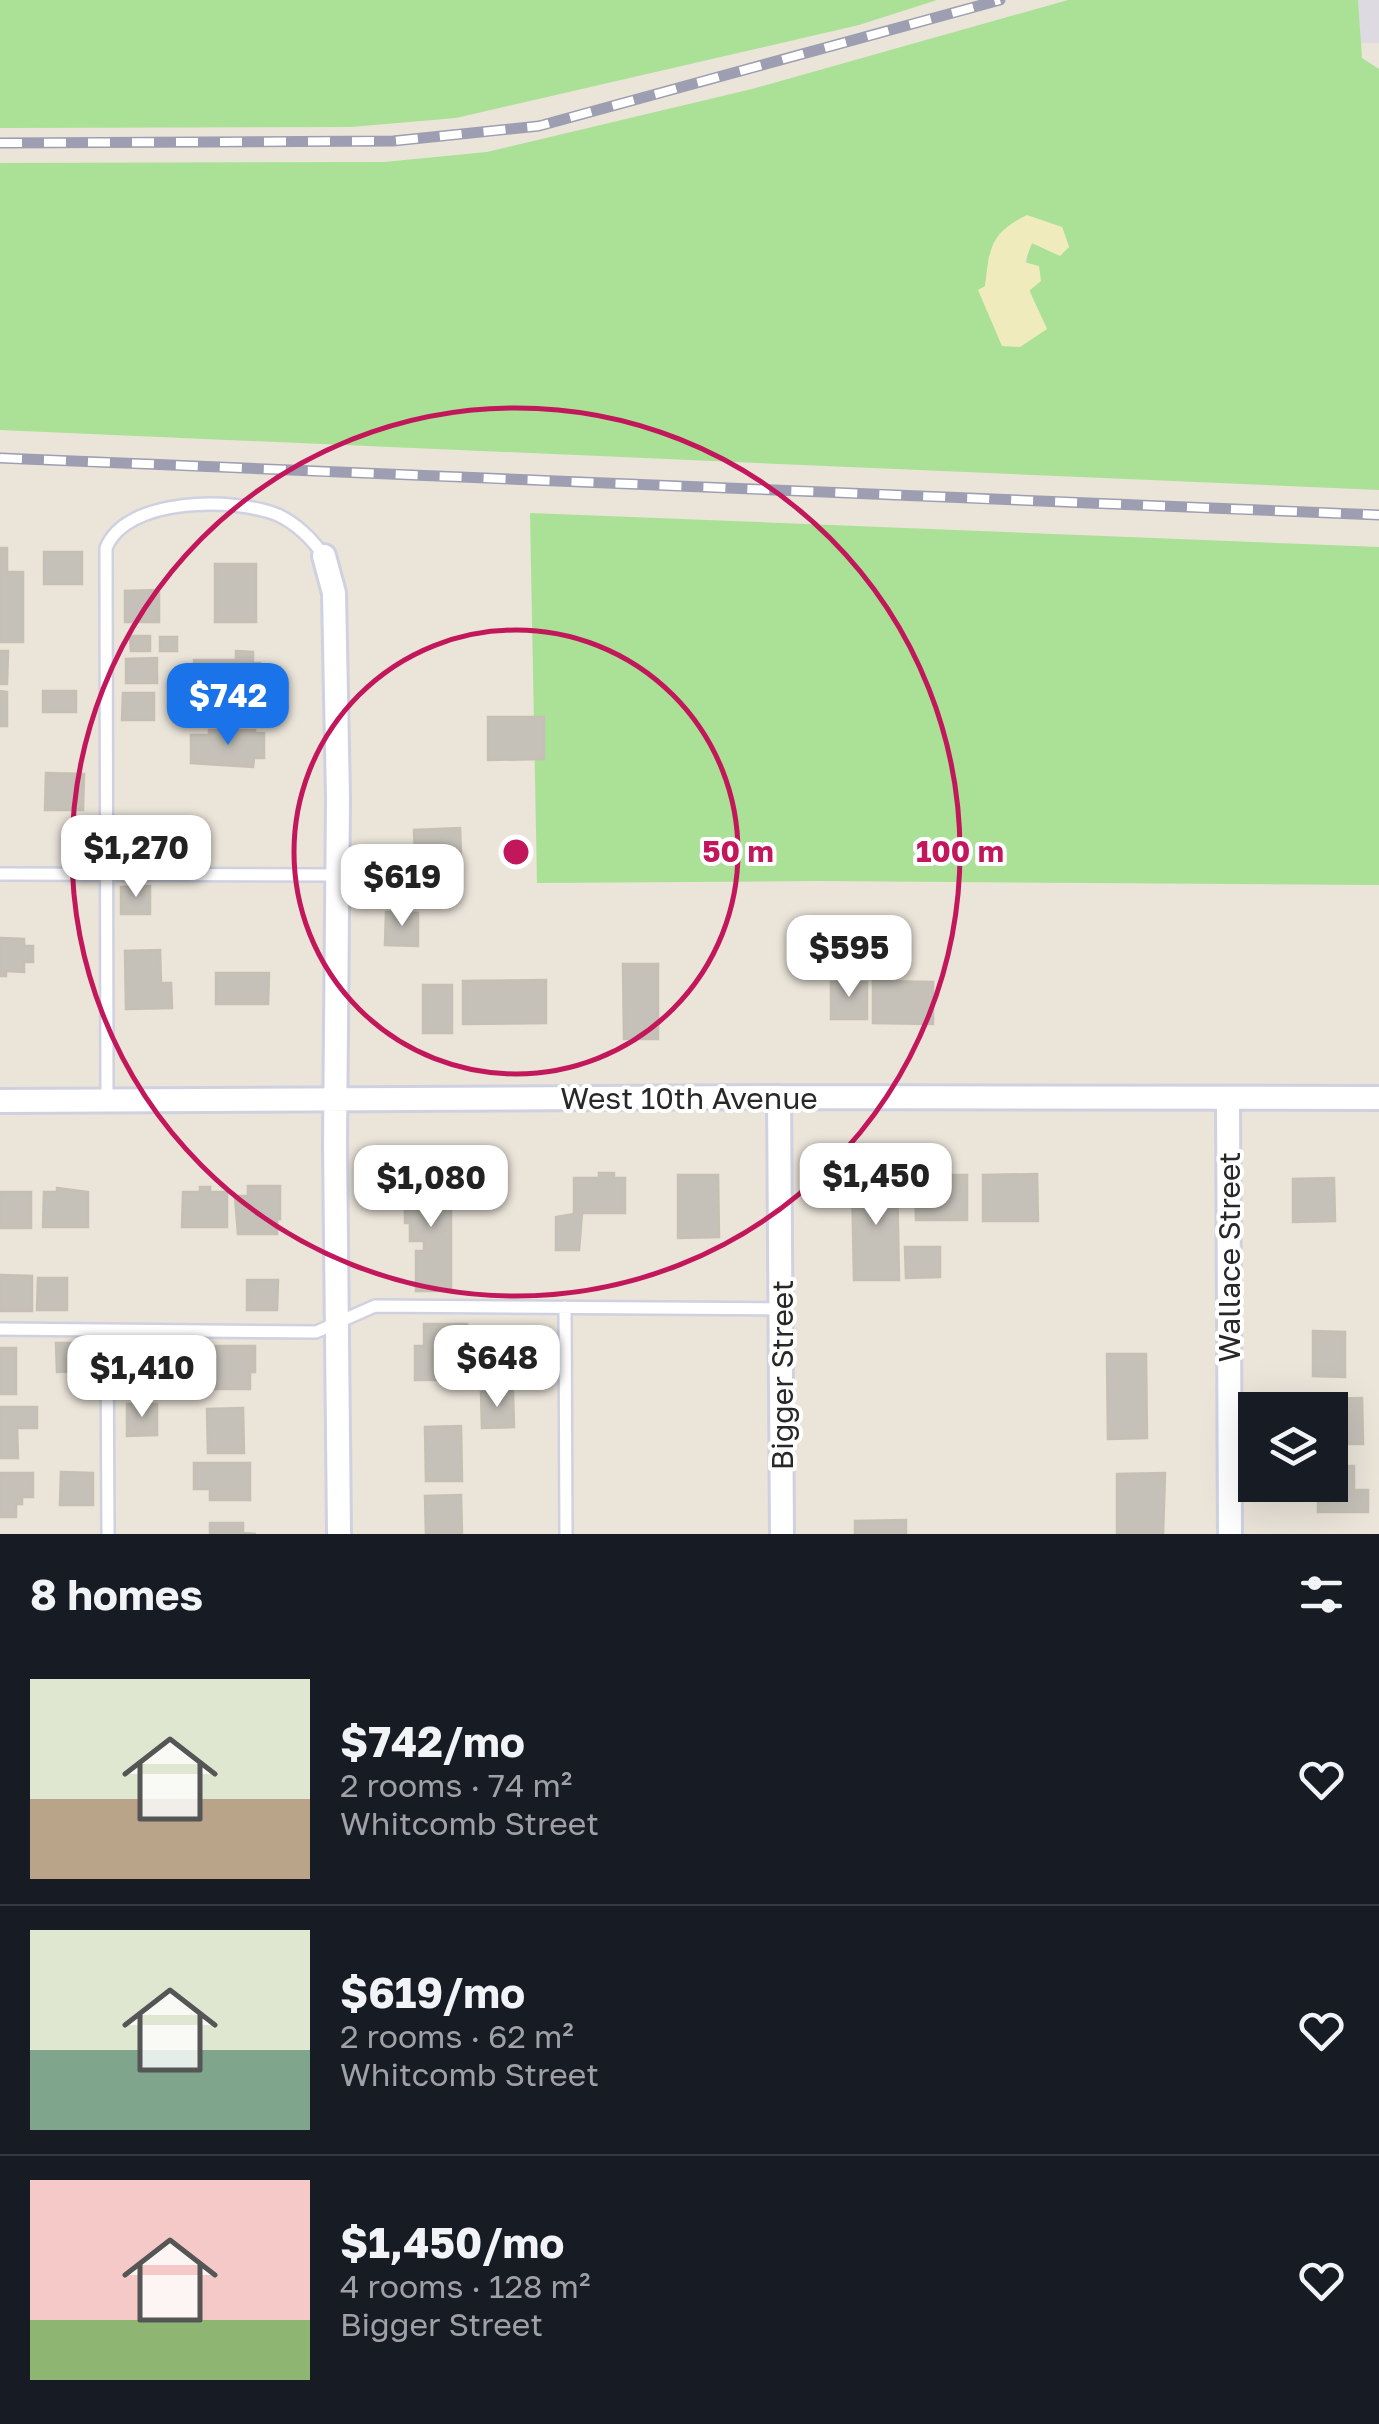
<!DOCTYPE html>
<meta charset="utf-8">
<style>
:root{--surface:#171b24;--page:#20242c;--text:#f1f3f6;--muted:#9ea1a6;--line:#363941;--accent:#1a73e8}
body{margin:0;font-family:"Golos Text",sans-serif;background:var(--page);color:var(--text);height:100vh;display:flex;flex-direction:column;font-size:38px;white-space:nowrap}
*{box-sizing:border-box;margin:0}
p{font-size:32px;color:var(--muted)}
.icon{flex:none;width:55px;height:55px;fill:none;stroke:currentColor;stroke-width:2;stroke-linecap:round;stroke-linejoin:round}
.map{position:relative;height:1534px;overflow:hidden}
.details{display:flex;flex-direction:column;background:var(--surface);flex:1}
.details>*{flex:none}
.tools{position:absolute;left:1238px;top:1392px;display:grid;gap:20px}
.tools a{display:grid;place-items:center;width:110px;height:110px;border-radius:0px;background:var(--surface);box-shadow:0 10px 40px #0002;font-size:50px}
.price{position:absolute;translate:-50% -85px;padding:0 22px;border-radius:20px;background:#fff;color:#222;font-size:32px;line-height:65px;filter:drop-shadow(0 2px 5px #0008)}
.price::after{content:'';position:absolute;left:50%;top:60px;width:30px;height:22px;margin-left:-15px;background:inherit;clip-path:polygon(0 0,100% 0,50% 100%)}
.price.on{background:var(--accent);color:#fff}
ul{padding:0;list-style:none}
li{display:flex;align-items:center;gap:30px;height:250px;padding:0 30px}
li+li{border-top:2px solid var(--line)}
li span{display:grid;place-items:center;flex:none;width:280px;height:200px;border-radius:0px;color:#555}
li>.icon{margin-inline-start:auto}
span .icon{width:120px;height:120px;fill:#fffc;stroke-width:1}
li b{font-size:42px}
h2{display:flex;justify-content:space-between;align-items:center;height:120px;padding:0 30px;font-size:42px}
.map>svg:first-child{display:block}
</style>
<div class="map">
<svg width="1379" height="1534" viewBox="0 0 1379 1534">
<rect width="100%" height="100%" fill="#eae4d9"/>
<path fill="#dddae2" d="M1358,0H1379V43H1360Z"/>
<path fill="#aae196" fill-rule="evenodd" d="M0,0H937L859,25L456,118L351,127L0,128Z
M1068,0H1358L1362,58L1379,69V490L0,430V163L384,162L487,152L752,89ZM1062,227L1069,247L1059,255L1032,243C1016,278 1034,297 1047,329L978,290L985,287L989,256Z
M530,513L1379,547V885L818,881L537,883Z"/>
<path fill="#f0ebbc" d="M1027,215L1062,227L1069,247L1060,256L1032,243L1024,262L1039,266L1041,281L1029,291L1047,329L1020,347L1002,346L978,290L985,286C990,247 990,233 1027,215Z"/>
<path fill="#c5c1b9" stroke="#c5c0b3" stroke-width="2.5" d="M0,548H7V572H23V642H0Z
M44,552H82V584H44Z
M215,564H256V622H215Z
M159,590V622H125V591Z
M130,636H150V651H131Z
M160,637H177V651H160Z
M0,651H8L7,684H0Z
M236,651L253,652V663H260L259,674H253V686H206V676H194V660H236Z
M157,658V683H126V659Z
M0,691L7,692V726H0Z
M43,691H76V712H43Z
M123,693H154V720H122Z
M488,717H544V759L488,760Z
M209,730H255V733H264V758H254L253,767L191,763V735H209Z
M46,773L84,774L83,810H45Z
M460,828L462,882L416,883L414,830Z
M150,886V914H121V887Z
M386,912L418,913V946L385,945Z
M0,938L24,939V946H33V962H24V972L6,971V976H0Z
M160,950L161,983H171L172,1008L126,1009L125,951Z
M623,964H658V1039H624Z
M216,973H269L268,1004H216Z
M546,980V1023L463,1024V981Z
M873,981L933,982V1024L873,1023Z
M831,982H867V1019H831Z
M423,985H452V1033H423Z
M599,1173H614V1178H625V1213H582L579,1250H556V1217L574,1214V1178H599Z
M1037,1174L1038,1221H983V1175Z
M678,1175H718L719,1237L678,1238Z
M897,1175L899,1280H854L852,1176Z
M915,1175H967V1220H916Z
M405,1177H451V1291H416V1251H424V1241H410V1223H405Z
M1334,1178L1335,1221L1293,1222V1179Z
M248,1186H280V1219H277V1234H238L235,1196H248Z
M200,1187H210V1192H227V1227H182L183,1192H200Z
M57,1188L88,1192V1227H43L44,1192H57Z
M0,1192H31V1228H0Z
M905,1247H940V1277L906,1278Z
M0,1275L32,1276V1311H0Z
M38,1278H67V1310H37Z
M247,1280H278L277,1310H247Z
M424,1324H467V1380H415V1346H424Z
M1313,1331L1345,1332V1377L1313,1376Z
M56,1343H87L88,1371L57,1372Z
M216,1346H255V1372H250V1389H214V1372H206V1353H216Z
M0,1348H16V1394H0Z
M1107,1354H1146L1147,1438L1108,1439Z
M513,1391L514,1427L482,1428L481,1392Z
M1362,1398L1363,1444H1330V1410H1312V1399Z
M127,1404H157V1435L127,1436Z
M0,1407H37V1428H17L18,1458H0Z
M243,1408L244,1453H208L207,1409Z
M461,1426L462,1481H426L425,1427Z
M194,1463H250V1500H210V1489H194Z
M1330,1466H1354V1490H1368V1512H1318V1497H1311V1485H1330Z
M61,1472L93,1473V1505H60Z
M0,1473H33V1497H22V1504H16V1517H0Z
M1165,1473L1163,1534H1117V1474Z
M461,1495L462,1534H426L425,1496Z
M906,1520V1534H855V1521Z
M210,1523H243V1533L256,1534H210Z"/>
<g fill="none" stroke-linecap="round" stroke-linejoin="round">
<defs>
<path id="service" d="M0,874L338,875
M107,1101L106,548C126,497 234,497 278,515C297,524 312,539 324,556
M565,1307L566,1534
M0,1329L316,1332L375,1306L782,1309
M107,1330L108,1534"/>
<path id="minor" d="M324,556L334,593L338,798L335,1142L339,1534
M779,1097L782,1534
M1228,1099L1230,1534
M0,1101L779,1097L1379,1098"/>
</defs>
<use href="#service" stroke="#cfd1e1" stroke-width="16"/>
<use href="#minor" stroke="#cfd1e1" stroke-width="28"/>
<use href="#service" stroke="#fff" stroke-width="11"/>
<use href="#minor" stroke="#fff" stroke-width="22"/>
<defs>
<path id="rail" d="M0,143L393,141L539,126L1000,0
M0,458L1379,515"/>
</defs>
<use href="#rail" stroke="#9d9eb2" stroke-width="11"/>
<use href="#rail" stroke="#fff" stroke-width="8" stroke-dasharray="22" stroke-linecap="butt"/>
</g>
<g fill="none" stroke="#c2185b" stroke-width="5">
<circle cx="516" cy="852" r="222"/>
<circle cx="516" cy="852" r="444"/>
</g>
<g text-anchor="middle" dominant-baseline="central" stroke-width="8" stroke-linejoin="round" paint-order="stroke">
<g font-size="30" fill="#282828" stroke="#fff">
<text x="689" y="1098">West 10th Avenue</text>
<text transform="translate(1229 1257) rotate(-90)">Wallace Street</text>
<text transform="translate(782 1375) rotate(-90)">Bigger Street</text>
</g>
</g>
<circle cx="516" cy="852" r="15" fill="#c2185b" stroke="#fff" stroke-width="5"/>
<g font-size="30" text-anchor="middle" font-weight="bold" fill="#c2185b" stroke="#fff" stroke-width="8" stroke-linejoin="round" paint-order="stroke">
<text x="738" y="862">50 m</text>
<text x="960" y="862">100 m</text>
</g>
</svg>
<div class="tools">
<a><svg class="icon" aria-label="layers" viewBox="0 0 24 24"><path d="M12 4l9 5-9 5-9-5zM3 14l9 5 9-5"/></svg></a>
</div>
<b class="price on" style="left:228px;top:748px">$742</b>
<b class="price" style="left:136px;top:900px">$1,270</b>
<b class="price" style="left:402px;top:929px">$619</b>
<b class="price" style="left:849px;top:1000px">$595</b>
<b class="price" style="left:876px;top:1228px">$1,450</b>
<b class="price" style="left:431px;top:1230px">$1,080</b>
<b class="price" style="left:497px;top:1410px">$648</b>
<b class="price" style="left:142px;top:1420px">$1,410</b>
</div>
<section class="details">
<h2>8 homes<svg class="icon" aria-label="filters" viewBox="0 0 24 24"><path d="M4 7h16M4 17h16"/><circle cx="9" cy="7" r="2"/><circle cx="15" cy="17" r="2"/></svg></h2>
<ul>
<li><span style="background:linear-gradient(#dfe7d0 60%,#b9a48a 0)"><svg class="icon" aria-label="home" viewBox="0 0 24 24"><path d="M3 11l9-7 9 7M6 9v11h12V9"/></svg></span><div><b>$742/mo</b><p>2 rooms · 74 m²</p><p>Whitcomb Street</p></div><svg class="icon" aria-label="heart" viewBox="0 0 24 24"><path d="M12 20l-8-8c-3-5 5-10 8-4 3-6 11-1 8 4z"/></svg></li>
<li><span style="background:linear-gradient(#dfe7d0 60%,#7fa58c 0)"><svg class="icon" aria-label="home" viewBox="0 0 24 24"><path d="M3 11l9-7 9 7M6 9v11h12V9"/></svg></span><div><b>$619/mo</b><p>2 rooms · 62 m²</p><p>Whitcomb Street</p></div><svg class="icon" aria-label="heart" viewBox="0 0 24 24"><path d="M12 20l-8-8c-3-5 5-10 8-4 3-6 11-1 8 4z"/></svg></li>
<li><span style="background:linear-gradient(#f6c9c9 70%,#8fb573 0)"><svg class="icon" aria-label="home" viewBox="0 0 24 24"><path d="M3 11l9-7 9 7M6 9v11h12V9"/></svg></span><div><b>$1,450/mo</b><p>4 rooms · 128 m²</p><p>Bigger Street</p></div><svg class="icon" aria-label="heart" viewBox="0 0 24 24"><path d="M12 20l-8-8c-3-5 5-10 8-4 3-6 11-1 8 4z"/></svg></li>
</ul>
</section>
